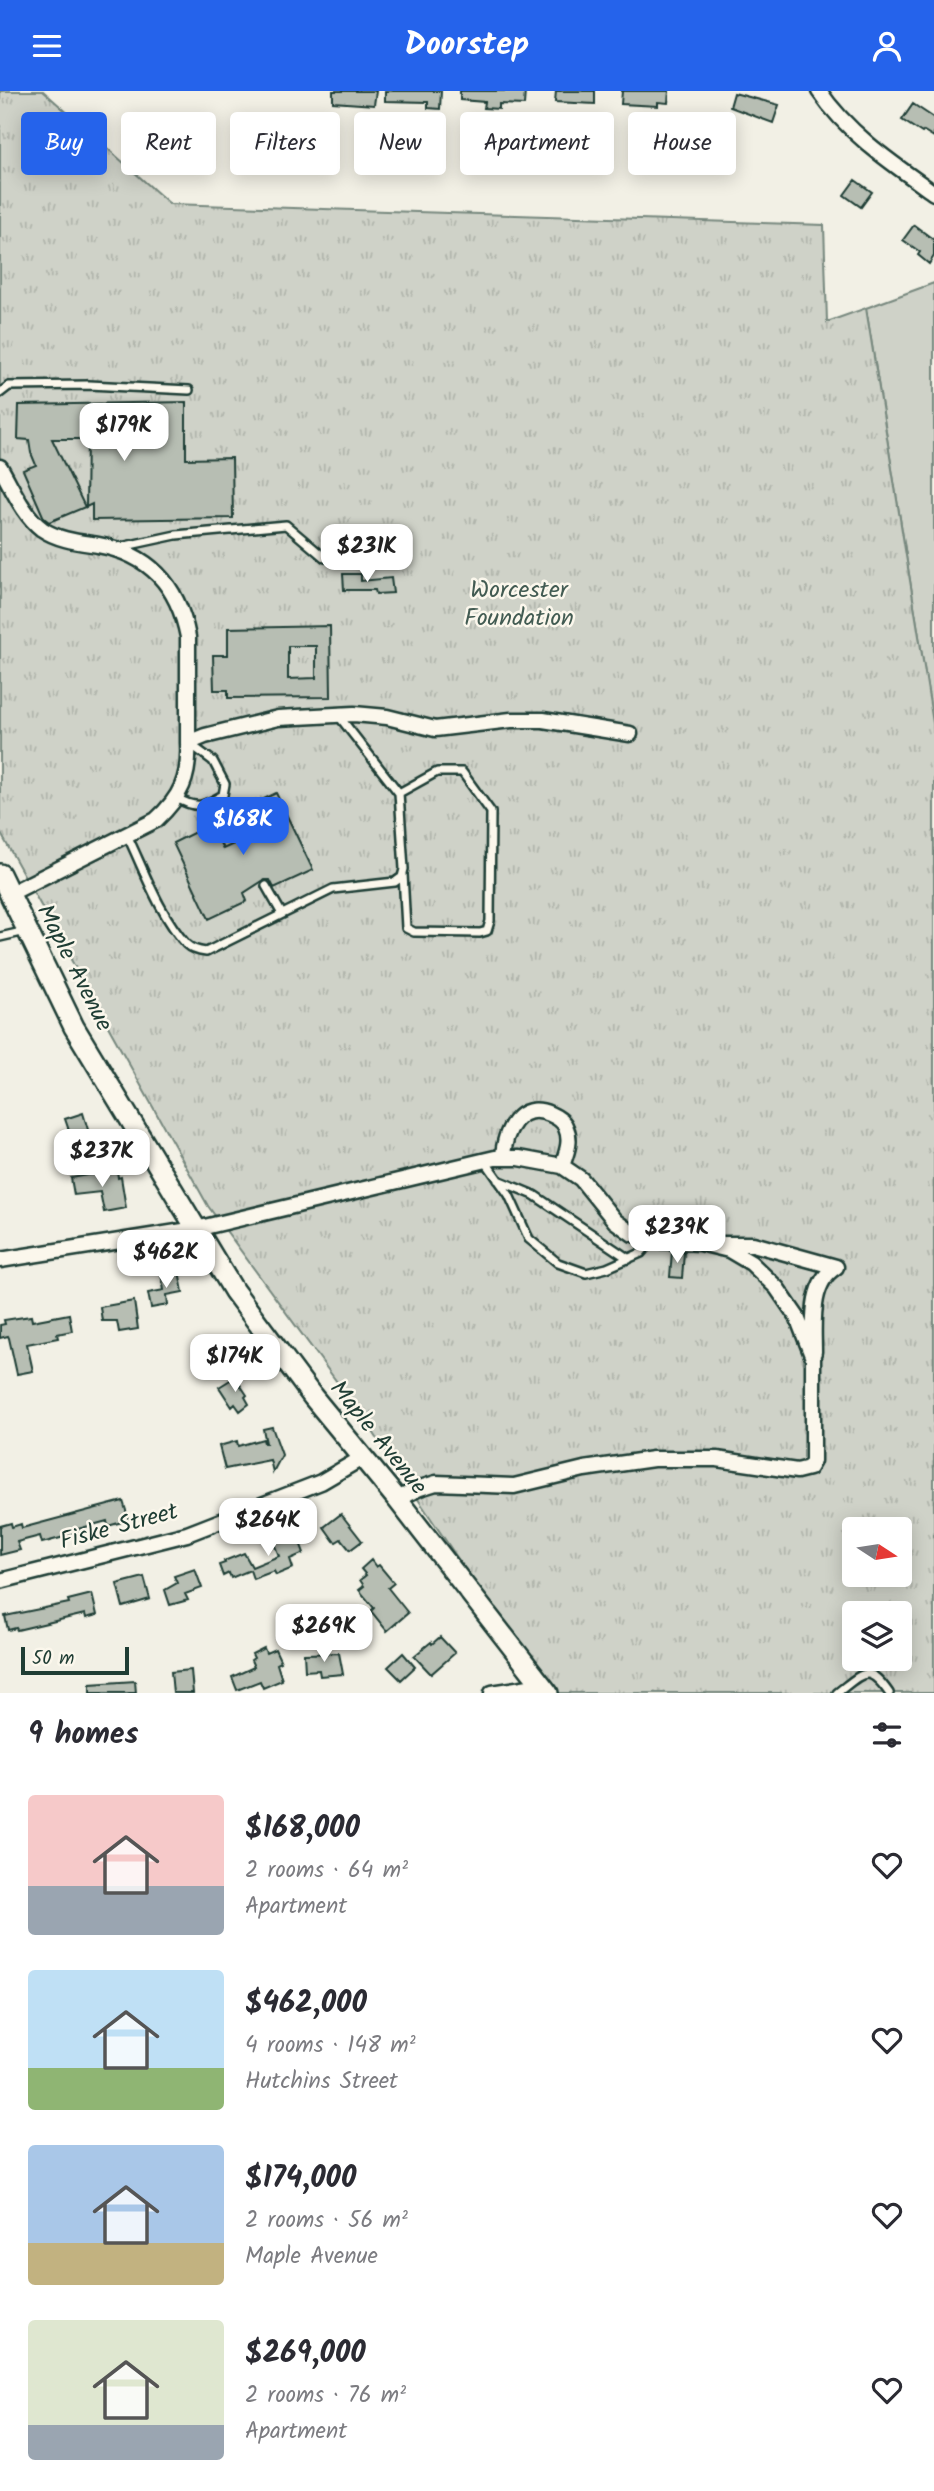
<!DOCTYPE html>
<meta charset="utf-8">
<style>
:root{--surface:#fff;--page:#f7f7f7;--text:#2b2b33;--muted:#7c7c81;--accent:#2563eb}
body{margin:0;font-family:Kalam,sans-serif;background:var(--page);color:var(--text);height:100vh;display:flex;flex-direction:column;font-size:26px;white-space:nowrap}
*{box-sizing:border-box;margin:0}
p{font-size:23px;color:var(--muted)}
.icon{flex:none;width:38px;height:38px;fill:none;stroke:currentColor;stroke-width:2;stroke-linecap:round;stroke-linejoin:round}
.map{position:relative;height:1602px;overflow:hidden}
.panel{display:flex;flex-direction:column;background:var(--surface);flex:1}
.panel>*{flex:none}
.guide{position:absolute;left:21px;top:21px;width:892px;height:63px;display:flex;gap:14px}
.needle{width:46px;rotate:102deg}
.buttons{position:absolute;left:842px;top:1426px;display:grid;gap:14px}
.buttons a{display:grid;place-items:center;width:70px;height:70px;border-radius:7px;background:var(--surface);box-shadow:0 4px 18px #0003;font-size:35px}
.scale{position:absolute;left:21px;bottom:18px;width:108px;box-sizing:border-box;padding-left:7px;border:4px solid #1f3d34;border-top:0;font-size:19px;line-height:24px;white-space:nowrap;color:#1f3d34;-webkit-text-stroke:5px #fbf7ec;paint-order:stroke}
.price{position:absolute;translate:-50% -60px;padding:0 16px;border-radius:14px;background:#fff;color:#222;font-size:23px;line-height:46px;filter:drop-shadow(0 2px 4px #0008)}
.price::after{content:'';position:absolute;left:50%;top:42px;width:21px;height:16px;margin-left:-10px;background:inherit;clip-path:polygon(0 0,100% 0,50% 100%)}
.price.selected{background:var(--accent);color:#fff}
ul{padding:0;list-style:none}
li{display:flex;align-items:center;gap:21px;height:175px;padding:0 28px}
li span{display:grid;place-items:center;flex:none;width:196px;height:140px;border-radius:7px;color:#555}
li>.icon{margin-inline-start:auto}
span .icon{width:84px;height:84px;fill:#fffc;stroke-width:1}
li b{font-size:30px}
h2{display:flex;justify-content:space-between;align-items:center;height:84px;padding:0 28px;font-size:30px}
.tag{padding:0 24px;border-radius:7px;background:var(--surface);box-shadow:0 4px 18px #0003;font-size:24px;line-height:63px}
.tag.selected{background:var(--accent);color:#fff}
header{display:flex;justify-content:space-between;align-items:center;height:91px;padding:0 28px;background:var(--accent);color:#fff;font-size:32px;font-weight:700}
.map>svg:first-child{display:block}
</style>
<header><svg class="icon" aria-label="menu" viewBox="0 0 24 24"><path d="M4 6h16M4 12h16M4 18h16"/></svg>Doorstep<svg class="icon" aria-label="person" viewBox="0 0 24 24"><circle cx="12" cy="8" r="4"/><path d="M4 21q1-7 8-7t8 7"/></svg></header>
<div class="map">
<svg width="934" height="1602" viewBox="0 0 934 1602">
<defs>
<pattern id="park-tufts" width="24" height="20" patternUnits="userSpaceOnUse" patternTransform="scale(1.75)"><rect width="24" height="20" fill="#cfd2c8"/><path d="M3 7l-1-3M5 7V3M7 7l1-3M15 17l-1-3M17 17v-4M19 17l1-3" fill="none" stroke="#b1b5ac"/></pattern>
</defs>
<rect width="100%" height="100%" fill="#f2f0e5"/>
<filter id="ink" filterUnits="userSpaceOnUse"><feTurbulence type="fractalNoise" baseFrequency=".0143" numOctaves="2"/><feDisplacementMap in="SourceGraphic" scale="14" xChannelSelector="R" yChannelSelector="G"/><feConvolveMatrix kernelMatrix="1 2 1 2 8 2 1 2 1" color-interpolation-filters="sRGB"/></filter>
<g filter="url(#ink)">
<path fill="#cfd2c8" stroke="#77887e" stroke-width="2" d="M934,192V638L866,217Z"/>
<path fill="url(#park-tufts)" stroke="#77887e" stroke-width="2" fill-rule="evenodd" d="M0,0H43L170,113L824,134L827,231L866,217L934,638V1602H555L529,1574L367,1332L208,1115L0,741ZM854,1438H900V1484H854ZM854,1522H900V1568H854Z"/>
<path fill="#b7beb3" stroke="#1f3d34" stroke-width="2" fill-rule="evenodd" d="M333,0H376L374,14L333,11Z
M385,0H441L440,18L428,17V11L385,10Z
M460,0H525L524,14L499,13V18L484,17L485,11L460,9Z
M556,0H595V13L555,11Z
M622,0H669L668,12L658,11V15L621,13Z
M734,2L779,14L773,32L730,16Z
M913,13L934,27V46L924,40L922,42L902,29Z
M855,89L872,101L861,116L844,104Z
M914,134L934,149V165L929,173L918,164L920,161L903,149Z
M186,311V368L232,367L233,427L92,429V413L86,416L87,348H52L85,416L49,431L44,427L23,379L36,374L31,362L29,349L18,348L19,314Z
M343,483H361V490L391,487L393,502L376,503L375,499H344Z
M330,535L331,606L228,607V599H214L213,564H228V537ZM288,555H316V587L288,588Z
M276,702L313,779L274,797L270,789H264L244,802L247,810L209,828L173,752L211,733L223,758L249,746L237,721Z
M83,1022L89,1042L86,1043L91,1058L77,1063L65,1028Z
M117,1079L118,1087L121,1086L126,1117L104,1121L100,1101L74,1104L71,1087Z
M672,1160L684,1161L682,1187L670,1186Z
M179,1180L183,1201L167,1204L168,1214L151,1217L148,1202L164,1199L161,1183Z
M134,1210L138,1238L119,1241L117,1230H102L100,1216Z
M69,1223L72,1240L57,1243L58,1247L27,1253L33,1280L17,1283L9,1247L8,1245L0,1247V1234L5,1233L4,1229L31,1225L32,1230Z
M235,1286L247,1304L245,1306L249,1313L240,1320L235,1313L232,1316L219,1296Z
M272,1336L282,1364L273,1381L270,1369L225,1378L219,1355L237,1350L238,1355L263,1348L264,1352H266L263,1338Z
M123,1410L129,1429L108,1435L107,1430L78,1438L79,1442L42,1452L40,1445L17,1451L20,1459L0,1464V1435L11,1432L12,1436L21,1433L22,1437Z
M341,1423L362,1450L350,1459L341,1448L336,1451L334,1450L324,1436Z
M294,1436L304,1462L290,1468L293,1477L276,1484L274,1480L253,1488L250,1479L231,1487L229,1482L223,1485L219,1474L225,1472L224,1470L244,1462L252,1476L279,1465L271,1445Z
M371,1469L376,1476L379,1474L394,1492L388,1497L408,1522L387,1540L371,1520L374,1517L359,1499L364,1495L360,1489L366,1484L361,1478Z
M195,1478L202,1497L185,1503L188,1509L170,1514L165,1499L177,1492L174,1485Z
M144,1486L150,1508L123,1516L117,1493Z
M92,1503L97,1524L86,1527L85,1523L17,1539L16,1537L8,1539L5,1525L69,1512L68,1509Z
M440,1546L455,1562L431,1583L414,1565L431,1551L432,1553Z
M264,1557L266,1562L275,1558L281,1571L277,1573L282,1589L263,1597L260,1590L237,1599L232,1586L254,1576L251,1569L254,1567L252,1563Z
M339,1562L343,1583L320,1585L319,1579L305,1580L304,1563Z
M403,1562L415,1576L401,1589L388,1576Z
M191,1579L193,1602H173L171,1581Z
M135,1590L136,1602H90V1593Z"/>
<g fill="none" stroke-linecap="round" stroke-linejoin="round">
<defs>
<path id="service" d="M0,302L9,295L89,294L189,299
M116,457L176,444L286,434L325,467L380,468
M399,702L437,681H462L491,721L490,830L487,840L480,842L414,841L406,837L403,783
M177,707C197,719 204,715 223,704L225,693L213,670L189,652
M127,744C144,779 159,823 186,853C191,858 198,860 206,861L333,798L395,791L402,786L404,778L399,702L338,624
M266,795L282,823
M0,846L26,840
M485,1070L509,1104L529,1148L558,1172L586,1182L607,1177L641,1162L653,1148
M498,1089L534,1104L629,1168
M837,1602C863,1582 868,1572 889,1602"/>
<path id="minor" d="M819,0C848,43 893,73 934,102
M0,376C12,396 23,424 42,438C58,449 79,451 98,454C150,463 178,495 188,546V652
M9,803L156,729C181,706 190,686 188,652L205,645L278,627L354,623L387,626L435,638L511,629H543L630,643
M721,1153H753L836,1176
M0,1169L196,1138L495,1067H519L562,1075C566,1063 572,1050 566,1037C564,1030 557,1026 550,1023C519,1009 504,1041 503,1067
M814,1261C814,1234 809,1192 836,1176
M397,1408L420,1397L436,1392L514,1395L584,1378L653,1368H717L797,1380L809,1377L813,1370V1267L797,1226L777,1197L751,1172L729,1159L700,1152L662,1150L633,1143L615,1130L581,1088L562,1075
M0,1490L187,1443L321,1391L362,1367
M492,1602L541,1594"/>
<path id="secondary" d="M0,783L74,936L234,1200L313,1306L397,1408L548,1602"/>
</defs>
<use href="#service" stroke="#1f3d34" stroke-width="12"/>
<use href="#minor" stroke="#1f3d34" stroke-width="19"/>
<use href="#secondary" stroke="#1f3d34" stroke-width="24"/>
<use href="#service" stroke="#fbf7ec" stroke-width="7"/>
<use href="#minor" stroke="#fbf7ec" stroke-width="14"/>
<use href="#secondary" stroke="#fbf7ec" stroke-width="19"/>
</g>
</g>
<g text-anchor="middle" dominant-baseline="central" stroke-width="5" stroke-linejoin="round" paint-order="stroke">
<g font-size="24" fill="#425b52" stroke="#fbf7ec">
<text x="519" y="499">Worcester<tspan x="519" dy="28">Foundation</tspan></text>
</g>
<g font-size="24" fill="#1f3d34" stroke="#fbf7ec">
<text transform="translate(74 877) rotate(63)">Maple Avenue</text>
<text transform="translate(378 1347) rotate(51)">Maple Avenue</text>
<text transform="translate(119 1436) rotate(-15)">Fiske Street</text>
</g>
</g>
</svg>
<div class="buttons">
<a><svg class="needle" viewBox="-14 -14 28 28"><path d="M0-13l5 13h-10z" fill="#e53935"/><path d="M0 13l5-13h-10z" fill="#7c7c81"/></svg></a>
<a><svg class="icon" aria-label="layers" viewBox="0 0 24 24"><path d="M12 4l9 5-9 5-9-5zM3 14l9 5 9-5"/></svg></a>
</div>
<div class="scale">50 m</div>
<b class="price" style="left:124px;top:372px">$179K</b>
<b class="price" style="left:367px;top:493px">$231K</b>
<b class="price selected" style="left:243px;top:766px">$168K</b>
<b class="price" style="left:102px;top:1098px">$237K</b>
<b class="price" style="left:677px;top:1174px">$239K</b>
<b class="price" style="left:166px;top:1199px">$462K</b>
<b class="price" style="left:235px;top:1303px">$174K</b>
<b class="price" style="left:268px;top:1467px">$264K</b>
<b class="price" style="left:324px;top:1573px">$269K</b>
<div class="guide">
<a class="tag selected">Buy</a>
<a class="tag">Rent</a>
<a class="tag">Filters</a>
<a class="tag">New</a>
<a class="tag">Apartment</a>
<a class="tag">House</a>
</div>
</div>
<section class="panel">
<h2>9 homes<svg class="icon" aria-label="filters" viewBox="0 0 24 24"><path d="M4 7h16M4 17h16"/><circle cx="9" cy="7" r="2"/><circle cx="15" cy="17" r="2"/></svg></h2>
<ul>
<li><span style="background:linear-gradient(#f6c9c9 65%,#9aa5b1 0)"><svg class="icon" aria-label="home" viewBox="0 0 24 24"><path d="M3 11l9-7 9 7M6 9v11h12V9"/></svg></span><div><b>$168,000</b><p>2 rooms · 64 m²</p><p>Apartment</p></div><svg class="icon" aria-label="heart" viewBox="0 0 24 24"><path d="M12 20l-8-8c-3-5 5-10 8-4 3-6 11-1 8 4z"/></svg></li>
<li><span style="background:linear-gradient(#bfe0f5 70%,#8fb573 0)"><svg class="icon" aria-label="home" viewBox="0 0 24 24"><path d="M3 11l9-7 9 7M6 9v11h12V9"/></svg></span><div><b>$462,000</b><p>4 rooms · 148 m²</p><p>Hutchins Street</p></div><svg class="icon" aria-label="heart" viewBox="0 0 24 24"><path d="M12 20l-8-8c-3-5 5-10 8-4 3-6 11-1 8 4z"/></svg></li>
<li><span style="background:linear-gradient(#a9c7e8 70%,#c2b280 0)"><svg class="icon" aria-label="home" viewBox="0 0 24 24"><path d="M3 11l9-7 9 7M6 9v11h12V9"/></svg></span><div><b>$174,000</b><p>2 rooms · 56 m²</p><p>Maple Avenue</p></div><svg class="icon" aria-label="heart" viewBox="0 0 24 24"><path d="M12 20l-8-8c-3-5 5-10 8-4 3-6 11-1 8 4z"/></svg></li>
<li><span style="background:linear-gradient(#dfe7d0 75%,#9aa5b1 0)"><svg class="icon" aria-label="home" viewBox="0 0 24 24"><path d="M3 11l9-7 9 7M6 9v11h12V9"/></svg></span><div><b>$269,000</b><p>2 rooms · 76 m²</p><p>Apartment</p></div><svg class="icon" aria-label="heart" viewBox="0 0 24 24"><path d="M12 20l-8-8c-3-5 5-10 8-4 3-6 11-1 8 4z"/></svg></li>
</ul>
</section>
